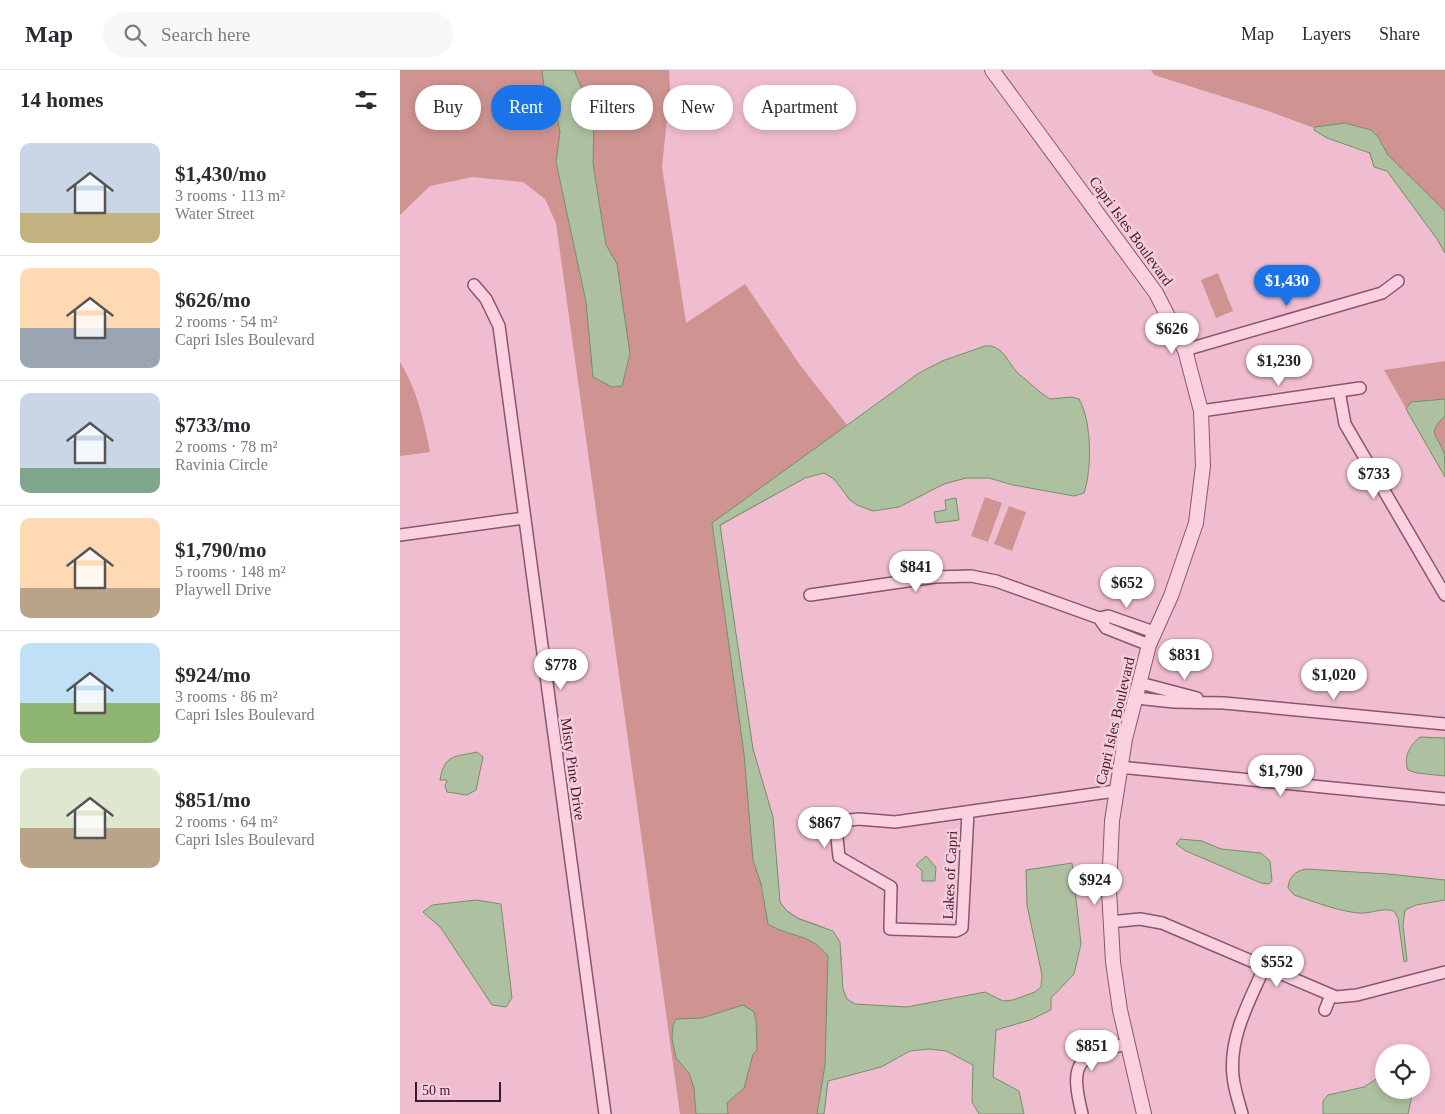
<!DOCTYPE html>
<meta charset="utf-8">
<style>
:root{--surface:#fff;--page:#f7f7f7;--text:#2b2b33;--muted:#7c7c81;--line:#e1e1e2;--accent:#1a73e8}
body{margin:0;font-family:"Times New Roman",serif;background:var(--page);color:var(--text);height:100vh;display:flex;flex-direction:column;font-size:19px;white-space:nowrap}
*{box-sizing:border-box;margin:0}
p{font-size:16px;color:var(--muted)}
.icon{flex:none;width:28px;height:28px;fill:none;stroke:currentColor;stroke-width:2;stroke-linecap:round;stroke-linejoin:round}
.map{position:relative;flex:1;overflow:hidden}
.drawer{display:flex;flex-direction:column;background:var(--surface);width:400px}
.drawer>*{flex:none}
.top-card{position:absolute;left:15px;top:15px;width:475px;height:45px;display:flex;gap:10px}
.fabs{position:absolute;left:975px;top:974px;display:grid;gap:10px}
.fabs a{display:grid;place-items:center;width:55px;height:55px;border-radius:50%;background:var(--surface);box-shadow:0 2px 8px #0003;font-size:25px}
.scale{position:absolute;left:15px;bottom:12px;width:86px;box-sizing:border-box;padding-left:5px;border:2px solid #381b2c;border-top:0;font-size:14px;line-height:18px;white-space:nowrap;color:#381b2c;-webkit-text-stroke:4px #f7cddc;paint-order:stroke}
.price{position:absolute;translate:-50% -42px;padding:0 11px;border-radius:18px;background:#fff;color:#222;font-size:16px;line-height:32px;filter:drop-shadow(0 1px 2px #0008)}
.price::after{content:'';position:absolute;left:50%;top:30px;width:15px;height:11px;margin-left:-8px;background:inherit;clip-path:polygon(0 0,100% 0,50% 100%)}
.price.active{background:var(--accent);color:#fff}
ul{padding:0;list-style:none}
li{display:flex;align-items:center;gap:15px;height:125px;padding:0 20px}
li+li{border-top:1px solid var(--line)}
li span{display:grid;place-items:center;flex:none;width:140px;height:100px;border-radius:10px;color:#555}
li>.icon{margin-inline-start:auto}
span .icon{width:60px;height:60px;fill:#fffc;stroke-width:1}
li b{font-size:21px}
h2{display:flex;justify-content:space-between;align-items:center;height:60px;padding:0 20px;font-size:21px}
.tag{padding:0 18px;border-radius:22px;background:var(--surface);box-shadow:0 2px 8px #0003;font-size:18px;line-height:45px}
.tag.active{background:var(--accent);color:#fff}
header{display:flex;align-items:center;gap:30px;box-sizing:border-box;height:70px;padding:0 25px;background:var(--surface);border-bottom:1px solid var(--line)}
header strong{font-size:24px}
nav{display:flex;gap:28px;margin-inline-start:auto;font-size:18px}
.search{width:350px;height:45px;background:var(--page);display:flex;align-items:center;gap:12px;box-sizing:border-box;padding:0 18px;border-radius:28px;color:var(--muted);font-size:19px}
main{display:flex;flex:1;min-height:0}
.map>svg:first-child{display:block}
</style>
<header>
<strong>Map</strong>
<div class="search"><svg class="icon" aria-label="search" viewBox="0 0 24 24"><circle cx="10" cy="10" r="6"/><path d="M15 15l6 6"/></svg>Search here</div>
<nav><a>Map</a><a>Layers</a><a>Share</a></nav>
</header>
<main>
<section class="drawer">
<h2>14 homes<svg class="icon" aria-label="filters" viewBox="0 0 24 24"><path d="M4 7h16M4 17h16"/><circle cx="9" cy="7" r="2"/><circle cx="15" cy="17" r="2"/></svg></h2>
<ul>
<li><span style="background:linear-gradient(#c9d6e8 70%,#c2b280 0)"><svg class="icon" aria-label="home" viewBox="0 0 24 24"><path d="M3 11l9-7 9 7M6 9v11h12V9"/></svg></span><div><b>$1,430/mo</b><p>3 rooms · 113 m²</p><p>Water Street</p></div></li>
<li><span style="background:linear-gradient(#ffd9b3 60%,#9aa5b1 0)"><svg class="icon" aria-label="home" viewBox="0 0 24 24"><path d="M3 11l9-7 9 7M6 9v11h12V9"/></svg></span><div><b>$626/mo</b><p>2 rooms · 54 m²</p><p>Capri Isles Boulevard</p></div></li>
<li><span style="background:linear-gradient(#c9d6e8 75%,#7fa58c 0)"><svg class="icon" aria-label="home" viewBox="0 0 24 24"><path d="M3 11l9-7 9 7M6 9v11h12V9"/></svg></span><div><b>$733/mo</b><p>2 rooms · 78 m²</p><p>Ravinia Circle</p></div></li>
<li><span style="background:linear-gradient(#ffd9b3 70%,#b9a48a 0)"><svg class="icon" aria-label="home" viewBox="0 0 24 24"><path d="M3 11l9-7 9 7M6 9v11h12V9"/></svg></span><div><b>$1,790/mo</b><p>5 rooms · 148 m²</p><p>Playwell Drive</p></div></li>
<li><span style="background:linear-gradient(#bfe0f5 60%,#8fb573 0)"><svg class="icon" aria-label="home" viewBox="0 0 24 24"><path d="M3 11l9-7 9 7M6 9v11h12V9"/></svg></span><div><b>$924/mo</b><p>3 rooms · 86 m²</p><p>Capri Isles Boulevard</p></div></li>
<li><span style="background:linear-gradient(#dfe7d0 60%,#b9a48a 0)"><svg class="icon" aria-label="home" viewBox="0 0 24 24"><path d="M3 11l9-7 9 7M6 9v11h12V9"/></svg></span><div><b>$851/mo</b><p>2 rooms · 64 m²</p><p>Capri Isles Boulevard</p></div></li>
</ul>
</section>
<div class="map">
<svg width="1045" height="1044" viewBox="0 0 1045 1044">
<rect width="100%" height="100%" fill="#f0bdd0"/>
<path fill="#cf9491" d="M0,0H269L270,20L262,97L286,253L345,214L400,295L447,355L405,408L320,456L353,679L373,747L380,832C402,863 435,841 442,888L424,1044H280L156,153L145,129L123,112L72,107L30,116L0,145Z
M751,0H1045V183L1037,169L987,101L974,97L968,81L927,68L914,58L865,40L754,5Z
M818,203L833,241L816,248L801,210Z
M1045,291V407L984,300Z
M0,292C17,320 24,350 30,382L0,386Z
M585,427L602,433L588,472L571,466Z
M609,436L626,442L612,481L594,474Z"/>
<path fill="#adc1a1" stroke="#748f68" d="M142,0H174L194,48L193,94L206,175L217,194L230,284L222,316L212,317L193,307L186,232L156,92L160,62L155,38L144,17Z
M945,53L971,60L978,67L988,85L1045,141V183L1037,169L987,101L974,97L970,83L927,68L914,60L915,57Z
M585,276C604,274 608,295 620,305C629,312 640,323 650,329L672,327L679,329C692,352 692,399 684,423L674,426L613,415L589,408H566L544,414L499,437L473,441L457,435L450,430L434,409L424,403L405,408L320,455L353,679L373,747L380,832L387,841L399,849L433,861L440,872L443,919L447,929L455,934L507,937L585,922L603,931L613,930L635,922L641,917L642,905L627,835L626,800L672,793L681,874L674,904L651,928V940L630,950L596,960L593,1007L619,1021L624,1044H579L572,1032L573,995L546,981L529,979L510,981L481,997L428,1011L424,1044H417L425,995L428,886C409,862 390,868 368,854L361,814L353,790L344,684L312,453L519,303L542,291Z
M1045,329V346C1026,364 1037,364 1044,383C1045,389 1045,400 1045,407L1006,339L1011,332Z
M556,428L559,450L536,453L534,442L546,440L545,430Z
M1020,667L1045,668V706L1017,703L1008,700C1003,687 1010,675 1020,667Z
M77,682L83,687L76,720L67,725L47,722L45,716L47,710H40C44,684 55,687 77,682Z
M780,769L802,771L821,779L861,783L870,791L872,811L869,814L861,813L786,781L776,774Z
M526,786L536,797L535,811H522V801L516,795Z
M906,799L988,804L1045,810V830L1016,835L1005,840L1003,855L1007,891L1004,892L998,848L994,841C983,837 971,844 959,843C937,841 915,832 894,825L888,818C889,807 895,801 906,799Z
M76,830L101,834L112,928L106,937L92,935L41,858L23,842L32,835Z
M343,935L354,942L356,951L357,980L353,984L344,1018L327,1033L328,1044H296L294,1018L289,1003L276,988L272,968L273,955L276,949L302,948Z
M984,1004V1020H1013L1008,1044H923V1031L928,1025L964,1017Z"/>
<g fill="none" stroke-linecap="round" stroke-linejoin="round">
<defs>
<path id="minor" d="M74,215L86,229L99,256L205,1044
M785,280L982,223L998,211
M939,321L945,354L1045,525
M801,341L960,318
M0,465L124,448
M410,525L535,507L571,506L596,511L699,548L708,546L754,562
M699,548L706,558L749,575
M740,613L797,628
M736,628L774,632L824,633L1045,654
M719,697L1045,729
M568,742L562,858L556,861L490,859L491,817L439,787L436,758L439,751L459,749L495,752L715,721
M710,852L740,849L762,853L936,927L957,925L1045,902
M925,940L931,925
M682,1044C670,994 675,985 727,974
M842,1044C839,1032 834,1019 833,1006C829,967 849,932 864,898"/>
<path id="tertiary" d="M592,0L756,223L785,280L801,341L803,396L796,453L771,526L749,575L725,669L712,751L709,820L713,892L720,940L744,1044"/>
</defs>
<use href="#minor" stroke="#895571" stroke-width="14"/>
<use href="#tertiary" stroke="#895571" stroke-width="16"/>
<use href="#minor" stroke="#fbd1e0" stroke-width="11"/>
<use href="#tertiary" stroke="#fbd1e0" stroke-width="14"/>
</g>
<g text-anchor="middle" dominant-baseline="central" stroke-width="5" stroke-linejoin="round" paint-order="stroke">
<g font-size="15" fill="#381b2c" stroke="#f7cddc">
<text transform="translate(731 161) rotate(54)">Capri Isles Boulevard</text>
<text transform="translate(715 651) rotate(-77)">Capri Isles Boulevard</text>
<text transform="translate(173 699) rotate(82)">Misty Pine Drive</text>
<text transform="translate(550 805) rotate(-87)">Lakes of Capri</text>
</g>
</g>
</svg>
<div class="fabs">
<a><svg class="icon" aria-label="locate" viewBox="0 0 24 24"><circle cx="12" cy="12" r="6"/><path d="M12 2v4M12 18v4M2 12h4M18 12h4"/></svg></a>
</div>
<div class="scale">50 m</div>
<b class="price active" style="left:887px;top:237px">$1,430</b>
<b class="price" style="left:772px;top:285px">$626</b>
<b class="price" style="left:879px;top:317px">$1,230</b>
<b class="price" style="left:974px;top:430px">$733</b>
<b class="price" style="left:516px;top:523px">$841</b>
<b class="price" style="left:727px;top:539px">$652</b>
<b class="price" style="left:785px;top:611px">$831</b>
<b class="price" style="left:161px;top:621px">$778</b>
<b class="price" style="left:934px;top:631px">$1,020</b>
<b class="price" style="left:881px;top:727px">$1,790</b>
<b class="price" style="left:425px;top:779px">$867</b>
<b class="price" style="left:695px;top:836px">$924</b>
<b class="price" style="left:877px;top:918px">$552</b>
<b class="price" style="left:692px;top:1002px">$851</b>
<div class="top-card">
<a class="tag">Buy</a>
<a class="tag active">Rent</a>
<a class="tag">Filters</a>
<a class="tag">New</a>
<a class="tag">Apartment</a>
</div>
</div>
</main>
